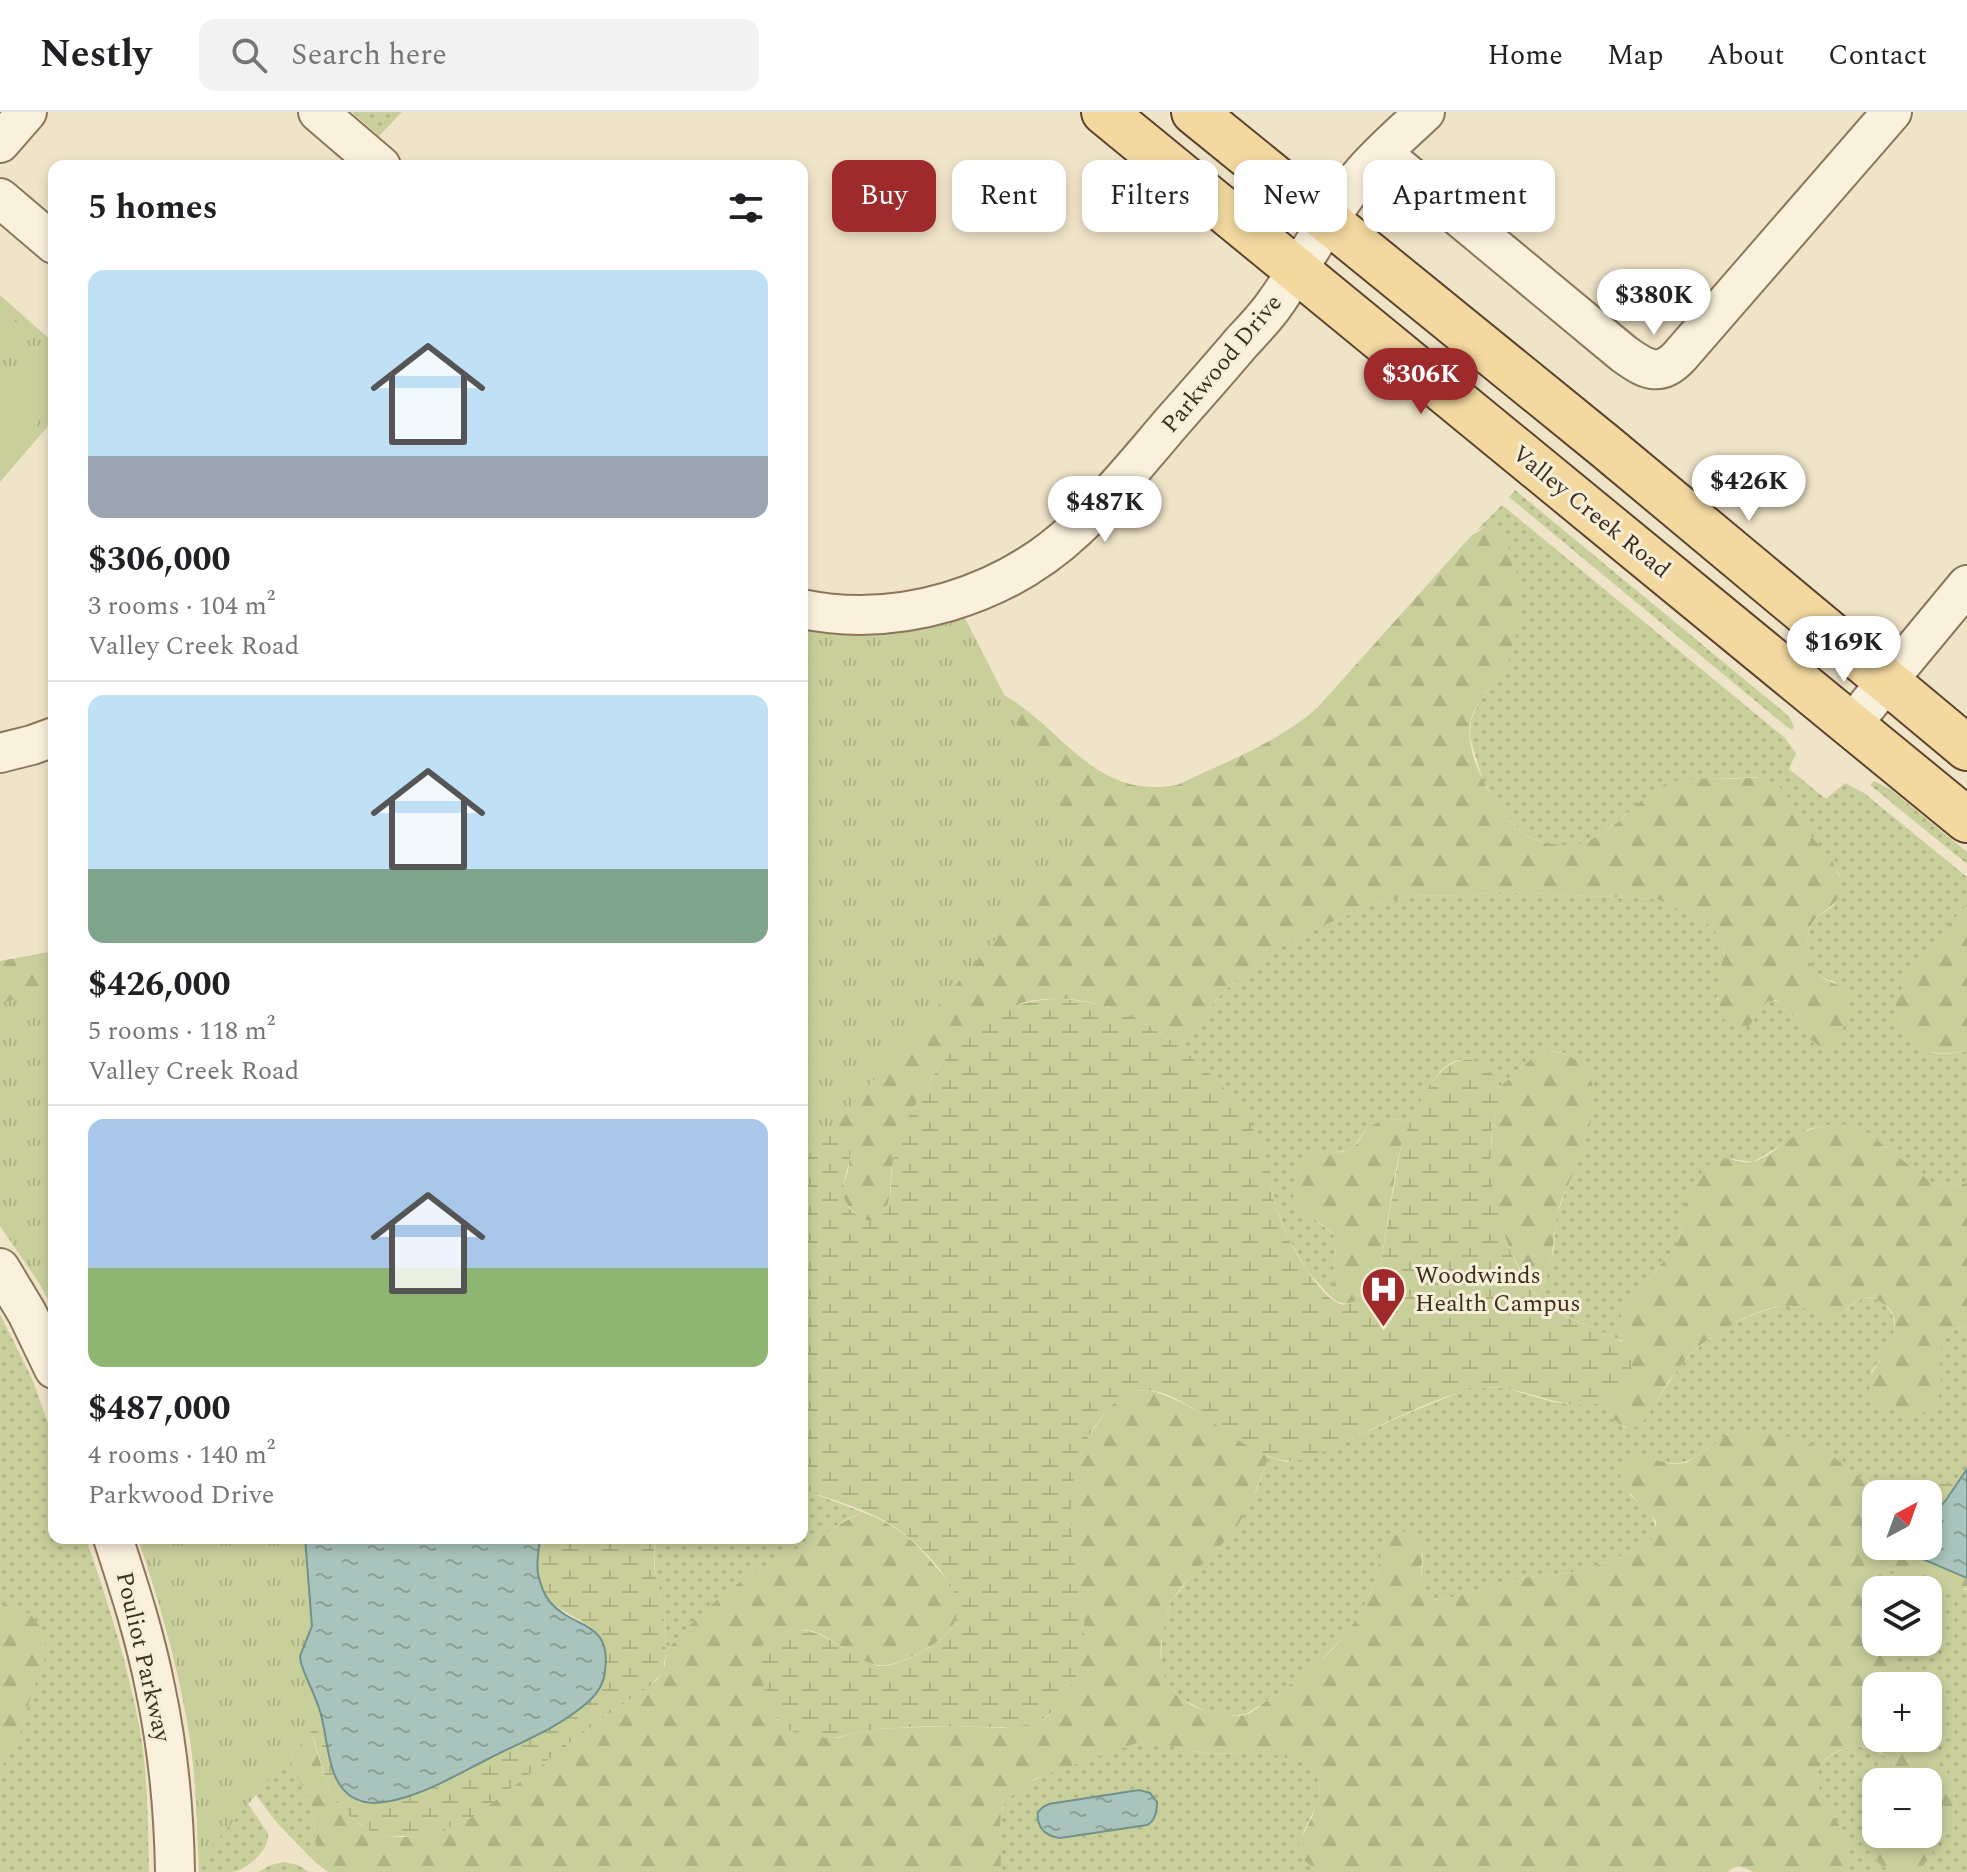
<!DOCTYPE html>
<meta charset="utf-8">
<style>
:root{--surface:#fff;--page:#f2f2f2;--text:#202124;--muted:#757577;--line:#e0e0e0;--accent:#9e2a2b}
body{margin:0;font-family:Spectral,serif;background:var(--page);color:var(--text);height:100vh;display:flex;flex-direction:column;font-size:30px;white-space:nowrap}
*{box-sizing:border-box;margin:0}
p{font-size:26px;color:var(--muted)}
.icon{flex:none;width:44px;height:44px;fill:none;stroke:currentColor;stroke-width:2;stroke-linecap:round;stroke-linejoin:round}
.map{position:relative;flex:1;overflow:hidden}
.sheet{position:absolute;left:48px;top:48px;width:760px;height:1384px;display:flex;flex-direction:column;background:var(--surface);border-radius:16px;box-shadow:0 4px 12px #0003}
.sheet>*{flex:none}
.guide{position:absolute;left:832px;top:48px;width:760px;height:72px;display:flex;gap:16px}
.needle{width:52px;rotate:41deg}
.fabs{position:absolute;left:1862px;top:1368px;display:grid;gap:16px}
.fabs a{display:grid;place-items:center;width:80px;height:80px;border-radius:16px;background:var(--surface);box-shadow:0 4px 12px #0003;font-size:40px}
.price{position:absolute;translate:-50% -68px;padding:0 18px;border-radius:28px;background:#fff;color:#222;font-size:26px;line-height:52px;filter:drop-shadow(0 2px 4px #0008)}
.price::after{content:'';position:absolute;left:50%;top:48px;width:24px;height:18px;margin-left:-12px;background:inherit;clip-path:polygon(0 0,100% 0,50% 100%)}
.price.on{background:var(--accent);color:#fff}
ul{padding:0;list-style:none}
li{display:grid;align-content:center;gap:16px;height:424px;padding:0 40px}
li+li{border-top:2px solid var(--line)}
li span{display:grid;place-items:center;height:248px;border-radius:16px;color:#555}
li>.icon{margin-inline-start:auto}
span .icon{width:144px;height:144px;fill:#fffc;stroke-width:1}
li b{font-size:34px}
h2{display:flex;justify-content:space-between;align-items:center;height:96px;padding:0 40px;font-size:34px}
.tag{padding:0 28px;border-radius:16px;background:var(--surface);box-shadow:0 4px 12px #0003;font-size:28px;line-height:72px}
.tag.on{background:var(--accent);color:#fff}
header{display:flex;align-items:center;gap:48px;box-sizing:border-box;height:112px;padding:0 40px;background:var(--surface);border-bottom:2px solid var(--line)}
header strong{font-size:38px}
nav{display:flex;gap:44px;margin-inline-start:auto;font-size:28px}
.search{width:560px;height:72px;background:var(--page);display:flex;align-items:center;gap:20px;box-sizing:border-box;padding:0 28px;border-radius:16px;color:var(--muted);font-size:30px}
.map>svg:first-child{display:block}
</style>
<header>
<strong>Nestly</strong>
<div class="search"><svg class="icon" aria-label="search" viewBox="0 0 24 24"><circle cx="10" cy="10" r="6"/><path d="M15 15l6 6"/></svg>Search here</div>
<nav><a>Home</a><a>Map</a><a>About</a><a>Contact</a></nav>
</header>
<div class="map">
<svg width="1967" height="1760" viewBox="0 0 1967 1760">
<defs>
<pattern id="grass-dots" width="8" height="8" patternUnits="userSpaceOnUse" patternTransform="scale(2)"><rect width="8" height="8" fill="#c9cf9b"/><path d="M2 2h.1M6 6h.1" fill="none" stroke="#aeb285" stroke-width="1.8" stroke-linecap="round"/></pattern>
<pattern id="forest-firs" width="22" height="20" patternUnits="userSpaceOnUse" patternTransform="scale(2)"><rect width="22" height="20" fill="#c9cf9b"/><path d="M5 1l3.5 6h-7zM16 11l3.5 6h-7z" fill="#aeb285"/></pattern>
<pattern id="wetland-marsh" width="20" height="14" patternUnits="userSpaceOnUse" patternTransform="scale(2)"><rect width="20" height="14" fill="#c9cf9b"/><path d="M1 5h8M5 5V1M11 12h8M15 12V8" fill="none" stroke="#aeb285"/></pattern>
<pattern id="park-tufts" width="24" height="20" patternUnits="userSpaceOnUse" patternTransform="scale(2)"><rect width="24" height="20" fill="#c9cf9b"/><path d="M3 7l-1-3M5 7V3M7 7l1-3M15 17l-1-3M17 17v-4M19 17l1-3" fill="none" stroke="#aeb285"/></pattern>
<pattern id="water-ripples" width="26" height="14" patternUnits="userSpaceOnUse" patternTransform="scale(2)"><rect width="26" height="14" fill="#a9c4bc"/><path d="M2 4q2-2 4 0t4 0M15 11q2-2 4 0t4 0" fill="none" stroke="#8ba098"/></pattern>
</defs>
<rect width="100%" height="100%" fill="#f0e4c8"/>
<path fill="url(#grass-dots)" d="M352,0H402L379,24Z
M1515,378L1784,600L1790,606L1794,615L1792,618L1787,615L1509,385Z
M1502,393L1785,626L1796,641L1789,657L1826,687L1845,671L1864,681L1967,765V792L1914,858L1931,941L1946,942L1967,939V1071L1951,1074L1932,1071L1868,1021L1828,1013L1808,1017L1753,1050L1732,1047L1709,1052C1698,1068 1687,1086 1683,1106C1681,1115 1681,1123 1677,1132L1627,1195L1610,1223C1584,1212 1558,1204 1537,1184L1545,1170L1554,1136L1556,1106L1574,1055L1566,942C1555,939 1547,937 1537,942L1500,975C1496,967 1491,963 1484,957C1447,925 1425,983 1411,1009L1392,1007L1365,1019L1353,1036L1348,1039L1318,1041L1301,1096L1334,1123L1336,1136L1332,1186L1308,1160L1288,1125L1276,1095L1260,1033L1230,984L1198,950L1179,935L1200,906L1226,877L1271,840L1317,816L1370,794L1407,784L1467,783L1504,780L1657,787L1703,808L1714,817L1722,829L1724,837L1717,888L1762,894C1769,887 1774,887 1782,892L1814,931L1826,936L1835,870C1827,867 1818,865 1813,858C1804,845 1805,821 1814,809C1819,802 1828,798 1834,793L1840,764L1835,754L1809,721L1780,676L1756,665L1690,668L1659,676L1598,725L1584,731L1568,734L1554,733L1533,727L1522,721L1502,700L1483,668L1470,626L1471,608L1479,590L1493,572L1485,415L1477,418Z
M1874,669L1890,677L1967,740V752L1870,673Z
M1863,1186C1873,1186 1881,1187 1887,1195C1906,1216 1884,1242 1871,1260L1898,1300C1914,1302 1926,1303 1936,1290L1940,1236C1945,1224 1953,1213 1967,1216V1357L1957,1372H1930L1898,1377L1877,1374L1860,1365L1835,1346L1810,1333L1709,1335C1685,1354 1677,1354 1648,1346L1629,1382C1642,1394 1658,1403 1656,1423L1646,1434L1594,1455L1569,1461L1530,1465L1497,1471L1444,1488L1431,1487L1427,1485L1421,1473L1423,1442L1418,1428L1399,1418H1393L1385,1430L1374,1472L1361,1501L1348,1520L1310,1560L1246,1602L1227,1604L1209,1601L1180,1586L1167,1572L1161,1554L1162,1520L1171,1490L1193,1461L1225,1429L1256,1379L1269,1345L1286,1350L1336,1334L1397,1306L1463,1279L1480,1276H1505L1553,1290L1570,1292L1603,1289L1612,1306L1625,1316L1648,1302L1680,1254L1694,1239L1726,1215L1760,1200L1782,1194L1794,1193L1804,1196L1846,1199L1855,1190Z
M0,1202L33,1269L54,1328V1426H86C108,1491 129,1556 141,1624C148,1669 148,1714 149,1760H0V1658L20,1620L34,1573L44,1548L45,1531L41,1518L34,1506L3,1493L0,1494Z
M802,1377L862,1400L842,1410L688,1515L666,1539C665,1524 666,1509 663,1494C659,1471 649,1449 658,1426H802Z
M138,1426L236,1675L268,1721C270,1739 247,1757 232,1760C221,1760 209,1760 199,1760C197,1712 196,1665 189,1618C178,1552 159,1489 138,1426Z
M1887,1459H1892L1941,1478H1965L1967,1476V1760H1920L1950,1708L1955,1687L1951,1672L1928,1626V1574H1903L1886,1530H1928V1478H1876V1506C1876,1488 1871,1470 1887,1459Z
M305,1608L312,1624C304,1630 293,1636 292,1647C291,1660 305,1676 309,1688C316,1709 316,1729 315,1750L277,1711L253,1679Z
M1137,1631C1147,1631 1158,1630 1168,1632C1182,1635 1196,1641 1210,1642C1239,1644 1296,1631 1315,1661C1334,1692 1287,1721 1304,1747C1307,1752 1313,1756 1317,1760H1001C1000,1741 996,1717 1002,1698C1012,1664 1105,1642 1137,1631Z
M1857,1634C1868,1636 1893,1642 1893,1658C1892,1661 1889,1667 1887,1670H1876V1692L1865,1720L1876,1749L1893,1760H1838C1845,1752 1850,1738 1847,1728L1820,1679C1809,1652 1834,1638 1857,1634Z
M283,1750L298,1753L309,1760H258L271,1753Z"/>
<path fill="url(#forest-firs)" d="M1485,415C1496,419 1505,428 1510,439C1523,464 1521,527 1507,552C1497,571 1477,586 1471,607C1465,630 1477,658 1488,677C1498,692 1507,708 1521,720C1527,725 1535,728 1543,730C1576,739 1595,729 1620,708C1635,696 1650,678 1668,671C1684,665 1711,667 1729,667C1746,666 1766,662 1780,676C1793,688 1800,707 1810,722C1819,735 1833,746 1838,761C1841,766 1841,773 1840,779C1837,793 1827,796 1817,805C1805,816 1804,842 1812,856C1819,869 1837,869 1846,880C1849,901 1846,926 1826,937C1804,930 1796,901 1776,888L1767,890C1759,897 1755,910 1747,915C1743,918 1739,918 1735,916C1706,902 1722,861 1724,837L1722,829L1714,817L1703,808L1657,787L1504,780L1467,783L1407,784L1370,794L1317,816L1271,840L1226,877L1200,906L1179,935C1138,901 1079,877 1025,890C1018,892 1010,897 1004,901C993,907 982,913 972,920C961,927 951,940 942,951C920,978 908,1011 895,1043C886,1065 898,1096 874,1110C864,1109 859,1105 852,1098C832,1078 850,1069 849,1049C848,1040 837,1022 833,1013L990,576C1060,606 1088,689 1177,673C1225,650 1278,631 1318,595L1471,424Z
M1967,792V939C1944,942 1927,945 1909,927C1902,920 1895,911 1895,900C1894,871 1948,815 1967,792Z
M54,839V920L0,1082V849Z
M1544,939C1556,939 1564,941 1574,947C1619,972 1574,1057 1560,1092C1550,1128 1558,1149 1537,1184C1509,1146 1485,1085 1491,1037C1492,1025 1493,1012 1496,1000C1498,991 1501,985 1500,975L1537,942Z
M1392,1007L1411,1009L1401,1034L1396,1057L1379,1161C1369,1179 1352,1202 1332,1186L1336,1136L1334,1123C1316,1103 1280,1095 1297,1062C1301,1053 1309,1044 1318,1041C1328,1038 1339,1043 1349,1038C1357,1035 1360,1026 1365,1020C1372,1011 1381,1009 1392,1007Z
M1843,1012L1868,1021L1932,1071L1951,1074L1967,1071V1216C1960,1215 1956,1215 1950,1221C1929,1240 1950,1270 1935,1292C1918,1315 1869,1297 1868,1269C1877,1247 1915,1209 1881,1190C1874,1185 1866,1184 1858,1188C1848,1193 1842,1208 1828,1207C1817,1206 1807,1195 1795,1194C1765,1190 1718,1219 1696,1237C1684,1248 1674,1262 1665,1275C1656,1289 1648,1310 1632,1317C1616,1313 1608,1303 1603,1289L1612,1285L1622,1229L1610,1223L1627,1195L1677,1132C1681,1123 1681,1117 1682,1107C1685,1089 1697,1065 1710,1051C1722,1039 1738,1053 1752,1050C1763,1048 1775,1038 1784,1031C1803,1018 1820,1013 1843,1012Z
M1148,1278C1193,1289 1228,1323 1269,1345C1260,1367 1252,1391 1239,1411C1221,1438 1193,1457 1175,1484C1169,1492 1167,1503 1165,1512C1151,1559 1170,1593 1218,1602C1227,1604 1239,1605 1248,1602C1255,1599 1261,1592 1268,1588C1290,1573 1311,1559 1330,1540C1349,1520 1363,1500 1373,1474C1380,1457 1379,1432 1393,1418C1404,1417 1415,1424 1422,1432C1424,1452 1415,1473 1431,1487L1444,1488L1497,1471L1530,1465L1569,1461L1594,1455L1646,1434L1656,1423V1409L1624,1375L1620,1363L1624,1352L1635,1346H1648L1672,1352L1686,1351L1726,1324L1745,1319L1761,1318L1783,1323L1810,1333L1835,1346L1869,1371L1889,1377L1930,1372H1957L1928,1409V1382H1876V1434H1905L1914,1443L1967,1466V1476C1943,1486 1914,1468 1892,1459C1867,1462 1876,1510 1876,1530H1886L1903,1574H1876V1626H1928C1939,1646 1959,1674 1954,1698C1951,1715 1929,1744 1920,1760C1912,1760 1901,1760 1894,1760C1882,1757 1866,1740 1863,1729L1876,1692V1722H1928V1670H1887L1893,1657C1882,1616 1802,1636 1820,1679L1847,1728C1851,1741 1847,1751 1838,1760H1753C1745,1755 1735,1751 1728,1760H1317L1302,1746L1298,1736L1300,1728L1313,1703L1320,1676L1316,1663L1302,1649L1265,1641L1208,1642L1164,1632L1137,1631L1036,1666L1009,1686L1002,1696L1000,1709L1001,1760H328L315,1750C316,1729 316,1709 309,1688C305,1676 291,1660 292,1647C293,1636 304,1630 312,1624L331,1684L350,1705L361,1713L385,1724L400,1725L417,1724L445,1718L476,1703L600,1608L650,1574L658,1567L665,1553L666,1539L688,1515L719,1486L752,1461L862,1400C895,1412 913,1427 935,1454C943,1463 952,1472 956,1484C965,1508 945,1527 926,1537C913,1544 901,1551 886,1553C862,1557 837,1527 815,1520C805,1516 795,1518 784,1520L764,1574L777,1608L837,1626L867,1618L896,1616L952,1614L1003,1616L1036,1610L1046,1606L1054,1598L1084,1513L1072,1432L1070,1395L1073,1365L1083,1333L1109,1295L1123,1284L1134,1279Z
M3,1493C33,1494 51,1520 44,1549C41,1559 36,1568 33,1578C28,1592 25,1606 20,1619C15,1633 7,1645 0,1658V1494Z"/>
<path fill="url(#wetland-marsh)" d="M1058,886C1082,889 1106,892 1129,903C1177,926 1239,980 1259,1029C1267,1050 1269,1073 1276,1095C1284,1121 1313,1179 1338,1191C1354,1199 1373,1173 1379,1161L1401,1034C1411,1007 1437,937 1475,949C1485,953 1494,962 1498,971C1504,984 1498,992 1495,1004C1493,1014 1491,1026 1491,1037C1487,1081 1510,1161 1544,1191C1561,1205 1583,1212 1603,1220C1617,1226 1632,1233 1632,1250C1632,1260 1626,1272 1619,1280C1587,1310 1536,1279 1501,1276C1490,1275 1479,1276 1468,1278C1427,1289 1383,1312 1345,1330C1332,1336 1318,1343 1304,1347C1245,1364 1177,1251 1124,1284C1111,1291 1102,1304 1094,1316C1061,1365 1071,1423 1079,1478C1082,1500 1087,1523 1083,1545C1079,1562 1068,1580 1057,1594C1050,1603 1042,1609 1030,1612C1004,1618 979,1614 953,1614C935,1614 916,1614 897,1616C886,1616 875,1617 864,1619C853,1621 843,1625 831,1626C818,1626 800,1624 788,1617C770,1608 760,1567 759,1548C759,1534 765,1528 777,1523C811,1508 830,1530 858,1545C864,1549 872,1553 879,1554C896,1555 916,1543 930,1535C943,1527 955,1517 957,1502C963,1471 910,1422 885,1409C860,1395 829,1387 802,1377V1012L833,1013C838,1017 844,1021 847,1026C860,1051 829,1075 852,1099C859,1105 865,1109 874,1110C896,1097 889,1070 893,1048C903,1002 954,920 998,900C1017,891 1036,889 1058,886Z
M540,1426H658L654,1438V1454L664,1498L666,1539L663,1560L650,1574L600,1608L476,1703L445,1718L417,1724H385L371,1719L350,1705L331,1684L314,1628L305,1609L320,1599L334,1663L346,1680L446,1668L555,1613L606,1540C603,1532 601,1523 594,1518C570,1498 539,1497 537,1457C537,1447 539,1436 540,1426Z"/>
<path fill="url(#park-tufts)" d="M0,183L54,231V307L0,370Z
M965,506L1079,730L802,1051V516C863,525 905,522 965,506Z
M54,879V1198L39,1171L0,1114V891Z
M138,1426H478L199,1749C197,1705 196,1660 188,1615C177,1550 159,1488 138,1426Z"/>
<path fill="#c9cf9b" d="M2,198L19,213L0,234V199Z
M35,246L54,264V291L5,347L0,343V286Z"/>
<path fill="url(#water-ripples)" stroke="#6f938a" stroke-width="2" d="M1967,1357V1466L1913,1443L1905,1434H1928V1409L1946,1388Z
M305,1426H540C539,1437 536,1451 538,1462C540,1471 544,1483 550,1490C574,1518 612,1508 605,1559C604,1572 597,1582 588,1590C560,1615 521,1630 488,1647C460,1661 430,1679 399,1687C383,1691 367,1694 352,1685C325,1668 329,1624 319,1596C314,1581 306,1567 301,1551L300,1544L312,1514Z
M1139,1678L1150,1681L1157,1690C1157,1699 1155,1709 1147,1713L1060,1726C1045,1724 1036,1715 1038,1700L1043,1695L1049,1692Z"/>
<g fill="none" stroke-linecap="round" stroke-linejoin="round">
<defs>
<path id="minor" d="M318,0L381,54
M0,31L27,0
M1382,41L1624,242C1645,257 1659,266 1679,245L1892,0
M0,86L54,132
M802,497C899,517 1005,484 1076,417C1111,384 1142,345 1173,309C1196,283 1219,257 1241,231C1253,218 1266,205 1276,190C1305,149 1329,103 1360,64C1379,41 1403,21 1425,0
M1851,613L1967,473
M0,641L32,633L54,625
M0,1156L27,1201L54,1257
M113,1426C129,1475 145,1524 155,1575C168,1636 174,1698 175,1760"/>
<path id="major" d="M1104,0L1967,708
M1194,0L1605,334L1967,636"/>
</defs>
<use href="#minor" stroke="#8d765c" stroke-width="42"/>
<use href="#major" stroke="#5b4430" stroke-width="48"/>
<use href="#minor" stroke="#faf1dc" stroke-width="38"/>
<use href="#major" stroke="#f3d9a0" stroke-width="44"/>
</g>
<defs>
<symbol id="hospital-pin" viewBox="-11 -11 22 30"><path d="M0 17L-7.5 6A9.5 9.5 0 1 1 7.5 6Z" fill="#9e2a2b" stroke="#f7eed8"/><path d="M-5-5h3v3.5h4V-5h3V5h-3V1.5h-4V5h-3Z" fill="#fff"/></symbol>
</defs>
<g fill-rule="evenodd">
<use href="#hospital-pin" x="1358" y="1152" width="51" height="69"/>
</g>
<g text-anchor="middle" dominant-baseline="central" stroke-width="6" stroke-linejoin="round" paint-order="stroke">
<g font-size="24" fill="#3d2e20" stroke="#f7eed8">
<text transform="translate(1222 252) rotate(-50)">Parkwood Drive</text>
<text transform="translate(1591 400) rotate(39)">Valley Creek Road</text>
<text transform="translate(143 1545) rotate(77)">Pouliot Parkway</text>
</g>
<g font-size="24" fill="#3d2e20" stroke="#f7eed8" text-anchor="start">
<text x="1415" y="1164">Woodwinds<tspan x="1415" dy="28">Health Campus</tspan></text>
</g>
</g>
</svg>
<div class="fabs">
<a><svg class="needle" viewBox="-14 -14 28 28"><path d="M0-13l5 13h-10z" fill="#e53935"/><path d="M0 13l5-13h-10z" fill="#757577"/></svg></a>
<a><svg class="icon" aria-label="layers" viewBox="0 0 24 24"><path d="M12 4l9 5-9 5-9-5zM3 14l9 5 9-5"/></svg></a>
<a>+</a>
<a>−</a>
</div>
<b class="price" style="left:1654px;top:225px">$380K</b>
<b class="price on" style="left:1421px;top:304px">$306K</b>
<b class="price" style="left:1749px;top:411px">$426K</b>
<b class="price" style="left:1105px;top:432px">$487K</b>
<b class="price" style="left:1844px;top:572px">$169K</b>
<div class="guide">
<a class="tag on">Buy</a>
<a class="tag">Rent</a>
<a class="tag">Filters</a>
<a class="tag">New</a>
<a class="tag">Apartment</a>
</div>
<section class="sheet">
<h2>5 homes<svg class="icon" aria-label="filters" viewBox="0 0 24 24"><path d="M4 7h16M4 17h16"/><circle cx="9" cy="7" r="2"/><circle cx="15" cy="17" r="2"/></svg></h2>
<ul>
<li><span style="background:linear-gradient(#bfe0f5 75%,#9aa5b1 0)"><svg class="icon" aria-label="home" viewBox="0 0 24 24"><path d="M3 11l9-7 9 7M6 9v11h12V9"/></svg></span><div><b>$306,000</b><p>3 rooms · 104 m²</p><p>Valley Creek Road</p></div></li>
<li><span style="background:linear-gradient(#bfe0f5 70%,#7fa58c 0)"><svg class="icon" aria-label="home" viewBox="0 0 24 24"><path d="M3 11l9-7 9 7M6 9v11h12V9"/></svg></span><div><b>$426,000</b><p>5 rooms · 118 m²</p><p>Valley Creek Road</p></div></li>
<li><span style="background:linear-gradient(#a9c7e8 60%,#8fb573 0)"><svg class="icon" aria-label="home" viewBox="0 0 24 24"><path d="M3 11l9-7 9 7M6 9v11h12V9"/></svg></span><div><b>$487,000</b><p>4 rooms · 140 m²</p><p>Parkwood Drive</p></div></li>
</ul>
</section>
</div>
